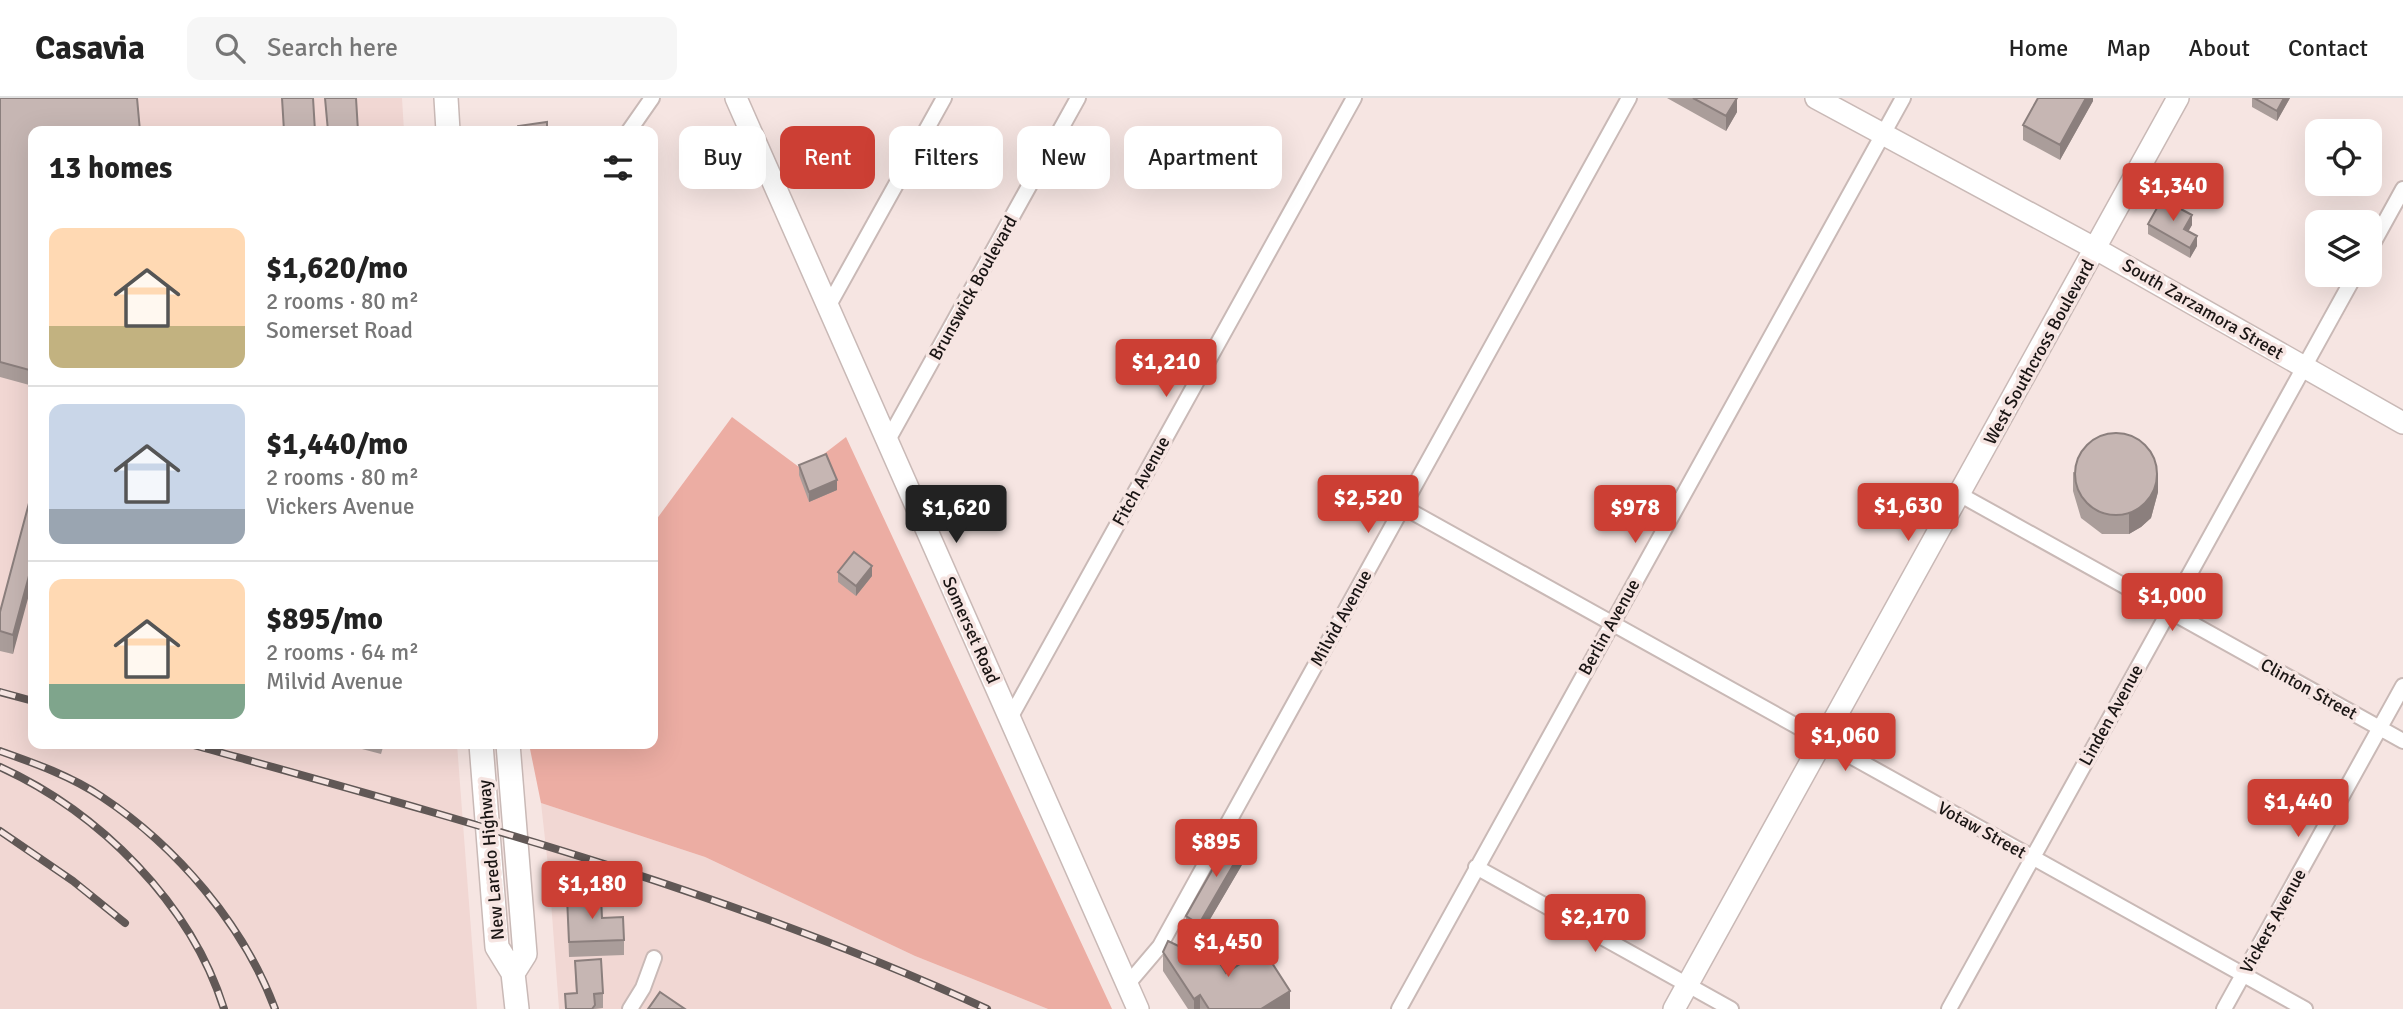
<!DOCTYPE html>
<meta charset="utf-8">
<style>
:root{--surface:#fff;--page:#f6f6f6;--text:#222;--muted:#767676;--line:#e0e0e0;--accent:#cc3f34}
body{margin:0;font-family:Signika,sans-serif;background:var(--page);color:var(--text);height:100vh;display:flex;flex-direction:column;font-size:26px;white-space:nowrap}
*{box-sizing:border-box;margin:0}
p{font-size:23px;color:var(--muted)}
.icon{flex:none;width:38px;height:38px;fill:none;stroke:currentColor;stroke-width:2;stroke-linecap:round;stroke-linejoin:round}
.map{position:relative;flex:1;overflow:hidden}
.side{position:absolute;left:28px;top:28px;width:630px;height:623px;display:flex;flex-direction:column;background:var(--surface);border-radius:14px;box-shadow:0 7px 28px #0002}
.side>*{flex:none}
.top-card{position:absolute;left:679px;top:28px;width:665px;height:63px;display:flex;gap:14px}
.tools{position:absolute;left:2305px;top:21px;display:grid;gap:14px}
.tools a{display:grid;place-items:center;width:77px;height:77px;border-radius:14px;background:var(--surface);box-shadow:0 7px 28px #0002;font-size:35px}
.price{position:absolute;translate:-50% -60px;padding:0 16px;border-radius:7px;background:var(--accent);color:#fff;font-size:23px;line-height:46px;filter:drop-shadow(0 2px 4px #0008)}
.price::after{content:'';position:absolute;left:50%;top:42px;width:21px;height:16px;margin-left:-10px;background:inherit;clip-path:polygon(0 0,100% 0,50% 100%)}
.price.on{background:#222;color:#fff}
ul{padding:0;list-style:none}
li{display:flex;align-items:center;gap:21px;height:175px;padding:0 21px}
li+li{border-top:2px solid var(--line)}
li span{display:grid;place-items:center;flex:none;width:196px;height:140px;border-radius:14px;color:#555}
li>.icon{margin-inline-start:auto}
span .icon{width:84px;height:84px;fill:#fffc;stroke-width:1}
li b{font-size:30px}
h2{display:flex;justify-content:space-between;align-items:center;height:84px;padding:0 21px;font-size:30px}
.pill{padding:0 24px;border-radius:14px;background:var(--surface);box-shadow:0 7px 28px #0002;font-size:24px;line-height:63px}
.pill.on{background:var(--accent);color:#fff}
header{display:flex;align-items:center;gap:42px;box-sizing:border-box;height:98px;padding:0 35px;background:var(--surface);border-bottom:2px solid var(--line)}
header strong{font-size:33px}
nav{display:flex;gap:38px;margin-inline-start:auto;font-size:24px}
.search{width:490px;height:63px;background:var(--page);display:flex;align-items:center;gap:18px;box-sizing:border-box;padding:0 24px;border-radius:14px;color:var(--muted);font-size:26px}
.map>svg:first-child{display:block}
</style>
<header>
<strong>Casavia</strong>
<div class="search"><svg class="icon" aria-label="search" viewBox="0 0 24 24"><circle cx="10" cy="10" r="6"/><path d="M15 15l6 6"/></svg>Search here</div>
<nav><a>Home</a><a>Map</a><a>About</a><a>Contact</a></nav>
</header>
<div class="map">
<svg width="2403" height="911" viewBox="0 0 2403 911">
<rect width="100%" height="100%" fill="#f6e5e2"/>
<path fill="#f1d7d3" d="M0,0H402L404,33H33V646H457L477,911H0Z
M541,705L705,759L915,858L1048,911H559L549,777Z"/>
<path fill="#ecada3" d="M732,319L803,372L846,339L1112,911H1048L915,858L705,759L541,705L529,646H653V426Z"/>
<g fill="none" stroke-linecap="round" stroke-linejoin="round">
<defs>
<path id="street" d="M629,33L652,0
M2370,151L2403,91
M829,207L944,0
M888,342L1078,0
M1959,396L2403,643
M1403,409L2305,911
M1010,620L1354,0
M1476,769L1731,911
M1126,888L1160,848L1629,0
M630,911L643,890L654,860
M1399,911L1903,0
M1949,911L2355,177
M2224,911L2403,588"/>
<path id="secondary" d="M736,0L1138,911
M1816,0L2096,151L2403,325
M1674,911L2178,0"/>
<path id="primary" d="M446,0L448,33
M481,646L497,849L513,875L517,911
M508,646L525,856L513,875"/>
</defs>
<use href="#street" stroke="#c9b9b6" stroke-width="18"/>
<use href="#secondary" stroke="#c9b9b6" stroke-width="24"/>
<use href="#primary" stroke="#c9b9b6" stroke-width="26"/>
<use href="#street" stroke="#fff" stroke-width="14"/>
<use href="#secondary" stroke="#fff" stroke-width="21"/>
<use href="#primary" stroke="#fff" stroke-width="23"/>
<defs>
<path id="rail" d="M0,594L33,603
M190,646C459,721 732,794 987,911
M0,653C34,665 71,678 102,699C176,748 244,827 275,911
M0,669C99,714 191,805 224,911
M0,733L73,783L125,825"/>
</defs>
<use href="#rail" stroke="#615856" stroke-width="8"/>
<use href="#rail" stroke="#f6e5e2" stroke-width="5" stroke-dasharray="16" stroke-linecap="butt"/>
</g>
<path fill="#aa9d9a" d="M0,0L33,33V288L0,279Z
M1667,0H1737V14L1726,33Z
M2093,0V3L2060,62L2023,42V27Z
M2252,0H2290L2277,23L2252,9Z
M2148,126L2192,127L2188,133L2197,148L2190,160L2148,136Z
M799,367L837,392L809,404L799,377Z
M2073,374L2158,394L2151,420L2141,429L2129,436H2102L2081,420L2073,393Z
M33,390L13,556L0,553V514Z
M838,474L872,478L856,498L838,484Z
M343,646H384L381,656Z
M1246,760L1199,840L1186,833V818Z
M567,799L602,820L624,842V857L569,859Z
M1163,854L1193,861L1226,875L1290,911H1188L1163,873Z
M575,863L603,895V910L595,911H565V896L576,895Z"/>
<path fill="#8b7f7d" d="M1737,0V14L1726,33V18Z
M2086,0H2093V3L2060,62V47Z
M2284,0H2290L2277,23V13Z
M2192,117V127L2184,141V131Z
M2197,138V148L2190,160V150Z
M2158,375V394L2151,420L2141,429L2129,436V416Z
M837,382V392L809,404V394Z
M33,463V482L13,556V537Z
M872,468V478L856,498V488Z
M1246,745V760L1199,840V826Z
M1290,893V911H1261Z
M1200,897V911H1194V901Z"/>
<path fill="#c6b6b3" stroke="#8b7f7d" stroke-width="2" d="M0,0H137L140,33H33V273L0,264Z
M282,0H313L315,33H284Z
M325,0H356L358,33H328Z
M1693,0H1737L1726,18Z
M2038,0H2086L2060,47L2023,27Z
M2254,0H2284L2277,13Z
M547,24V33H518V28Z
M2162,101L2192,117L2184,131L2197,138L2190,150L2148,126Z
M2075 376a41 41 0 1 1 82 0a41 41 0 1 1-82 0Z
M826,356L837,382L809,394L799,367Z
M33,390V463L13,537L0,533V514Z
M854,454L872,468L856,488L838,474Z
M1232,737L1246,745L1199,826L1186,818Z
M601,798L602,820L623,819L624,842L569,844L567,799Z
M1168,843L1187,852L1193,861L1210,849L1226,875L1263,851L1290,893L1261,911H1209L1200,897L1194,901L1163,854Z
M601,861L603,895L594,896L595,907L592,911H566L565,896L577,895L575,863Z
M660,894L685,911H648Z"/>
<g text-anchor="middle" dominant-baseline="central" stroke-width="7" stroke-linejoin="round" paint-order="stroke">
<g font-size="18" fill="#1a1514" stroke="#f6e5e2">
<text transform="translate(973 190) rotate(-61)">Brunswick Boulevard</text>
<text transform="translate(2203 211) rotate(30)">South Zarzamora Street</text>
<text transform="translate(2039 254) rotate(-61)">West Southcross Boulevard</text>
<text transform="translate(1141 383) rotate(-61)">Fitch Avenue</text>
<text transform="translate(1341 520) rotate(-61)">Milvid Avenue</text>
<text transform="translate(1609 529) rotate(-61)">Berlin Avenue</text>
<text transform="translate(971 532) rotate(66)">Somerset Road</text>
<text transform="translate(2309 591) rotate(29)">Clinton Street</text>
<text transform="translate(2111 617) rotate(-61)">Linden Avenue</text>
<text transform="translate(1982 732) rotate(29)">Votaw Street</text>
<text transform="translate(491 762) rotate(-95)">New Laredo Highway</text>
<text transform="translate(2273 823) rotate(-61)">Vickers Avenue</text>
</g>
</g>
</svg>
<div class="tools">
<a><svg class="icon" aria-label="locate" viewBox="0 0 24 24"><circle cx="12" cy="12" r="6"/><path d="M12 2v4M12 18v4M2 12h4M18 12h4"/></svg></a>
<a><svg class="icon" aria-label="layers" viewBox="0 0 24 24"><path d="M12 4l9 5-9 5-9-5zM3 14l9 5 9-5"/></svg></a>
</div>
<b class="price" style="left:2173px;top:125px">$1,340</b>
<b class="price" style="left:1166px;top:301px">$1,210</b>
<b class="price" style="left:1368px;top:437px">$2,520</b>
<b class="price" style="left:1908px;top:445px">$1,630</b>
<b class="price on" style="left:956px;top:447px">$1,620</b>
<b class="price" style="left:1635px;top:447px">$978</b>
<b class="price" style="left:2172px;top:535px">$1,000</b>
<b class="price" style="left:1845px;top:675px">$1,060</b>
<b class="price" style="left:2298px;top:741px">$1,440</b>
<b class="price" style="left:1216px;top:781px">$895</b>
<b class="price" style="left:592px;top:823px">$1,180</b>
<b class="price" style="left:1595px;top:856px">$2,170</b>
<b class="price" style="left:1228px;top:881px">$1,450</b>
<div class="top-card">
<a class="pill">Buy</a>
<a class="pill on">Rent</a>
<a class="pill">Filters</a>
<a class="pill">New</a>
<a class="pill">Apartment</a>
</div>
<section class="side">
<h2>13 homes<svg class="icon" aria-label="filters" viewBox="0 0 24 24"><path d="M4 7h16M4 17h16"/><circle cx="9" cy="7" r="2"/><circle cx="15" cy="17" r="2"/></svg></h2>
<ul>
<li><span style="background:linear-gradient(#ffd9b3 70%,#c2b280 0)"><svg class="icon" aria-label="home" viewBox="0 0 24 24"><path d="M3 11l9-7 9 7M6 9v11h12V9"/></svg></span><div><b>$1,620/mo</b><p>2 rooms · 80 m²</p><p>Somerset Road</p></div></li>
<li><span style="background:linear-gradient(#c9d6e8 75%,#9aa5b1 0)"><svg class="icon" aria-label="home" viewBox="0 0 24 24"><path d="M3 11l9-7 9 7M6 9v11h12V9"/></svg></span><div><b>$1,440/mo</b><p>2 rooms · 80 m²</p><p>Vickers Avenue</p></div></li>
<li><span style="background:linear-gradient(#ffd9b3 75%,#7fa58c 0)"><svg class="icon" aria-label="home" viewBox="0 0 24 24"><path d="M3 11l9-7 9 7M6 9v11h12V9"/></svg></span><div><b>$895/mo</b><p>2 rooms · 64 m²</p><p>Milvid Avenue</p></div></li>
</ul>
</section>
</div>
